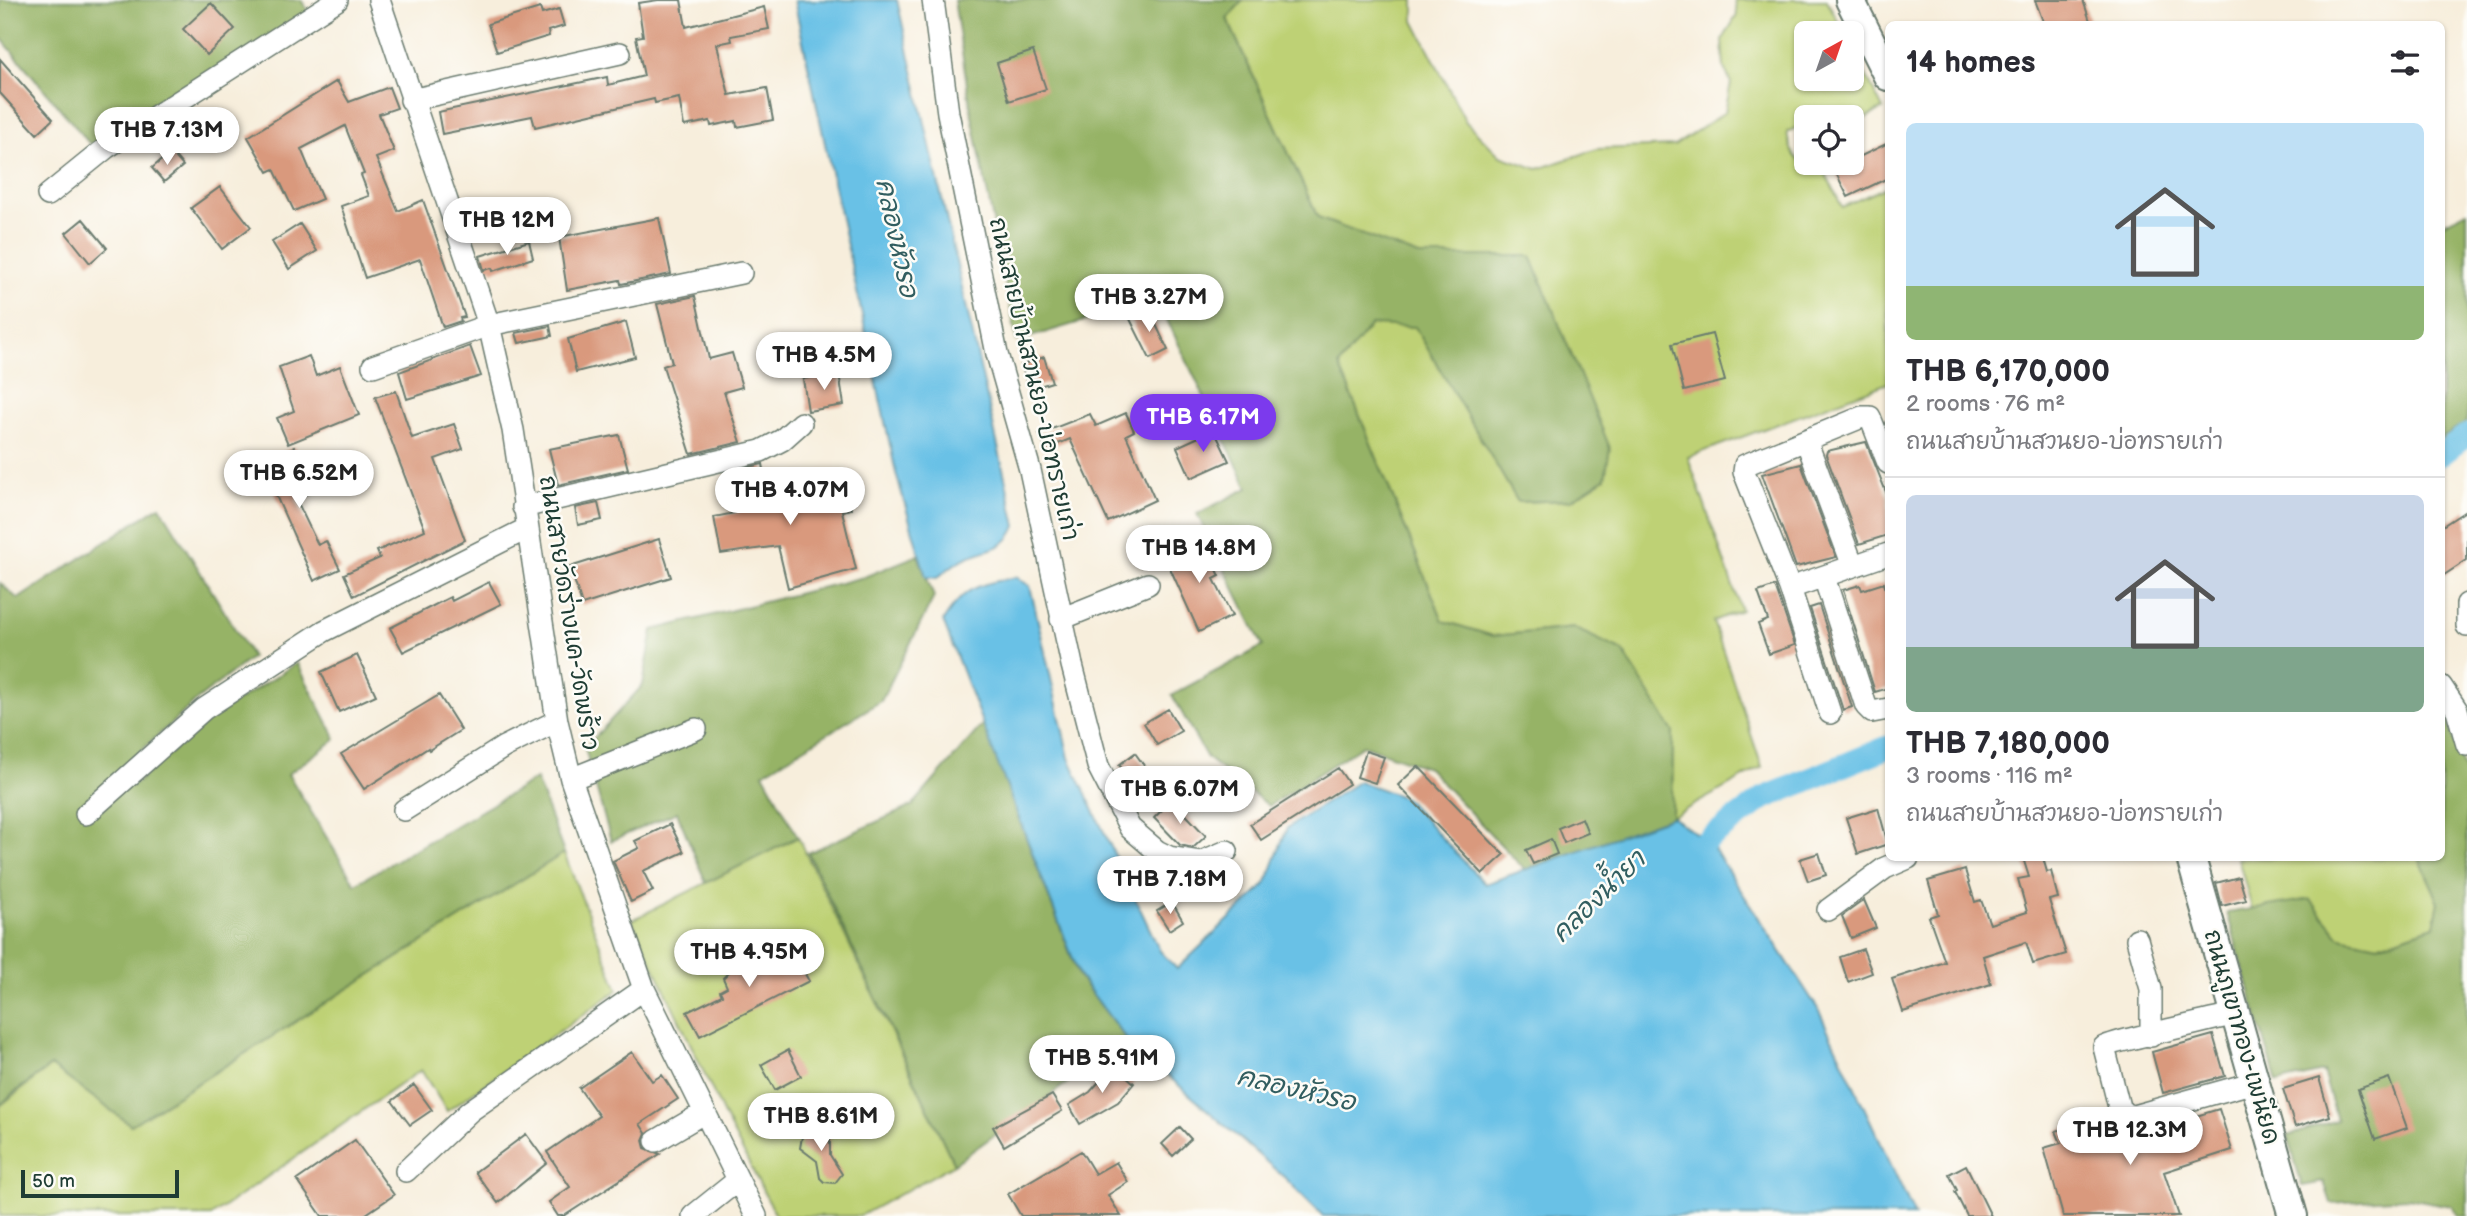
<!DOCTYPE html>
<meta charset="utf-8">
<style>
:root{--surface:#fff;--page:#f7f7f7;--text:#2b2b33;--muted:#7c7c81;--line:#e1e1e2;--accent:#7c3aed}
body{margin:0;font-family:"Balsamiq Sans","Playpen Sans Thai",sans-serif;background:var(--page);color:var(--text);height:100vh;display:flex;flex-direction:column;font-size:26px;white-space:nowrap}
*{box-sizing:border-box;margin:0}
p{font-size:23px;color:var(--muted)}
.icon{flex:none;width:38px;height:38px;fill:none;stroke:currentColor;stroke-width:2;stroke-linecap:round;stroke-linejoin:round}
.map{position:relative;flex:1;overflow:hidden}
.details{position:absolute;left:1885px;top:21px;width:560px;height:840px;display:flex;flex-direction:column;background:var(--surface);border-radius:10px;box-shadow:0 2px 5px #0004}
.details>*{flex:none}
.needle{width:46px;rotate:40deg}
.controls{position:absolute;left:1794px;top:21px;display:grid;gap:14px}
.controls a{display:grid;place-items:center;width:70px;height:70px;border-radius:10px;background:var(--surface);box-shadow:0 2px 5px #0004;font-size:35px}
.scale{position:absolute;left:21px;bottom:18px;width:158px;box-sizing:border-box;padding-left:7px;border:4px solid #1f3d34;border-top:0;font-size:19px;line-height:24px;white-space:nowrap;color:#1f3d34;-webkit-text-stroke:5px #fdfcf7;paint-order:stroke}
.price{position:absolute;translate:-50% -60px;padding:0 16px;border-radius:24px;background:#fff;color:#222;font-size:23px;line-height:46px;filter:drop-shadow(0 2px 4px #0008)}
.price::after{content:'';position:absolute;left:50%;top:42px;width:21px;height:16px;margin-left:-10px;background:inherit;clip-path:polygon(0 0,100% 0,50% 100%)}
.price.on{background:var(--accent);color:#fff}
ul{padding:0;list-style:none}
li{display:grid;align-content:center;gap:14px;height:371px;padding:0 21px}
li+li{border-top:2px solid var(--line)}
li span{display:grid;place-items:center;height:217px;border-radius:10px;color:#555}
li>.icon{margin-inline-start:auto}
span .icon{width:126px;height:126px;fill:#fffc;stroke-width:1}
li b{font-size:30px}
h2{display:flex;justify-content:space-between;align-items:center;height:84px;padding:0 21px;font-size:30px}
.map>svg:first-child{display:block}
</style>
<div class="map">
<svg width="2467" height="1216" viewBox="0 0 2467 1216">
<rect width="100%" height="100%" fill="#fdfcf7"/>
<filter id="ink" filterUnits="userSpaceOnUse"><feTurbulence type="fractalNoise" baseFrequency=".0143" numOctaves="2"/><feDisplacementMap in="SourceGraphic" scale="14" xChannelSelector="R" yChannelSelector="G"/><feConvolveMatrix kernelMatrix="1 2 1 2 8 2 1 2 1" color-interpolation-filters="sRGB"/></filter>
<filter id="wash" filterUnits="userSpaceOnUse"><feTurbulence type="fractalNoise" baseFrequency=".00686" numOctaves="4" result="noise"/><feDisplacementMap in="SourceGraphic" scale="28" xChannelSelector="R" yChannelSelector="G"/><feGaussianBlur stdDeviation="1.57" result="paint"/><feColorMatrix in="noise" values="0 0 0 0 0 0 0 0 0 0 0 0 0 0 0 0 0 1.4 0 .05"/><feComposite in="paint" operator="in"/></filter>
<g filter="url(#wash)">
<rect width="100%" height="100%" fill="#f7eedc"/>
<path fill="#bed174" stroke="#6e8754" stroke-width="2" d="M1243,0H1414V21L1466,122L1500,156L1538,169L1597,149L1674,146L1725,112L1731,83L1724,67L1722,41L1737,15L1735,0H1827L1844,33H1806V79H1852V48L1883,109L1852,125V117H1806V123L1787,132C1791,160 1799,163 1825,172L1842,207L1888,186V383L1688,457L1741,610L1713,621L1762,767L1672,817L1673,732L1574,628L1493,636L1443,621L1339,365L1371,324L1415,327L1518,502L1571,500L1605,478L1531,257L1419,256L1318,218L1227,18Z
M798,837L954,1164L860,1216H776L724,1115L632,920Z
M564,853L618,990L447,1111L421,1070L211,1216H0V1106L51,1066L131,1125Z
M2238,858H2419L2439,902L2434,926L2378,945L2340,937L2310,900L2252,909Z"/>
<path fill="#96b366" stroke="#5a784d" stroke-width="2" d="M0,0H301L309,12L106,146L89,143L0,37Z
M954,0H1243L1227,19L1318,218L1419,256H1531L1610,448L1605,478L1571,500L1518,502L1415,327L1371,325L1339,365L1443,621L1493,636L1574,628L1623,651L1673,732L1672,817L1525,870L1428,768L1363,745L1269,806L1207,758L1172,695L1263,646L1197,514L1248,488L1157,299L1017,341L971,111Z
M2467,211V422L2441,439V224Z
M160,506L252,657L198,699L122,768L135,784L209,719L297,663L336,739L288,774L355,884L536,779L564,853L131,1125L51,1066L12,1094L0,1106V583L18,599Z
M918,555L934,597L881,701L763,773L798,837L706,883L677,812L611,841L585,748L643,685L653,630L864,577Z
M2441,702L2467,778V1216H2458L2451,1206L2408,1198L2331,1203L2324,1182L2302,1186L2288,1136L2337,1120L2323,1072L2277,1083L2227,913L2310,899L2340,937L2378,945L2434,926L2439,902L2419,858H2441Z
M983,724L1079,977L1127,1040L954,1164L808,853L912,806Z"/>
<path fill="#69c1e6" stroke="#447f8d" stroke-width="2" d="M794,0H897L1016,526C1007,549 991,548 970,556C957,561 948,569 937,578L926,577L896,473Z
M1016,577L1030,586L1069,758L1160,951L1177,969L1266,884L1287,828L1359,781L1405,798L1485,884L1672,817L1710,843L1818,1009L1915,1216H1323L1285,1178L1127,1040L1080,977L943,621C966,585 976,586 1016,577Z"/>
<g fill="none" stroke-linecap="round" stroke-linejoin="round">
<path stroke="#69c1e6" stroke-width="23" d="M2441,455L2467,435
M1683,858L1764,798L1888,747"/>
</g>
<g id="blocks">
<path fill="#d9997d" d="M658,0H681L686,27L764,7L769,29L731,36L732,41L717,44L729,95L767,88L773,120L737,127L736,121L711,126L710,121L684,126L679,98L655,103L654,99L535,127L532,116L442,134L438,112L607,77L608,85L644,76L636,37L643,36L638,3Z
M2035,0H2083L2091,24H2044Z
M211,3L235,29L207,55L183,29Z
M540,8L542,14L559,9L564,26L548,31L549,36L497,52L488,24Z
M1033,51L1046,89L1009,101L997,63Z
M0,59L53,119L37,134L0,93Z
M337,81L349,102L389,87L397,108L379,114L394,151L376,158L398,211L423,200L465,317L460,318L461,321L443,327L420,259L365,278L341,206L369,196L361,175L364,174L345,126L301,149L322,199L294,211L274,169L268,172L248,137Z
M1888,143V178L1848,197L1834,169Z
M171,152L183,166L164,182L152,168Z
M220,187L251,227L222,249L191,208Z
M659,218L671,274L621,284L620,280L567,290L559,237Z
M83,219L107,248L90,263L66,233Z
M300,224L317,251L289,269L272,242Z
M529,241L533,258L493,271L492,268L484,270L480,256Z
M695,296L709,359L732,353L742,387L724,392L741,442L691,454L663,366L672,363L657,304Z
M1149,310L1168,350L1150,359L1130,319Z
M626,322L635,357L576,372L568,339Z
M550,326L552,336L519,343L516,333Z
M1712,334L1725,381L1684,391L1672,344Z
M470,346L481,376L407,399L399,372Z
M309,356L316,376L340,366L359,415L288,444L277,418L294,411L279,367Z
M1044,357L1052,382L1030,389L1021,365Z
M839,373L844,405L808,411L803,379Z
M396,391L412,438L454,424L463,449L435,459L465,540L354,596L344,574L380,558L377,551L425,530L375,397Z
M1126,413L1134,431L1126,435L1155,500L1108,522L1070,439L1046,449L1039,434L1090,414L1096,426Z
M1214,430L1229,461L1191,478L1177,447Z
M619,435L628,469L558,485L549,449Z
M1866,442L1888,497V535L1859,544L1826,455L1827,451Z
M294,447L315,490L296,499L318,545L326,541L340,569L314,581L261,462Z
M763,464L769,498L846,483L851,509L842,511L856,569L788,588L778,546L721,554L714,517L740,512L731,471Z
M1801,464L1836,557L1796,567L1762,474Z
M598,503L602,520L578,525L575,508Z
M2467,510V560L2441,577V527Z
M659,539L671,577L582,605L570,567Z
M1203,540L1220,576L1214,579L1232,616L1199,632L1165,557Z
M489,582L501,604L403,652L390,628L450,597L452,601Z
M1884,583L1888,597V688L1875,692L1843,590L1860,585L1862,590Z
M1775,586L1795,645L1769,654L1758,624L1768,620L1758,592Z
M1819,605L1852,707L1843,710L1810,608Z
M357,655L376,695L339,712L321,672Z
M439,695L461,730L429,750L428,748L364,789L341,754Z
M1168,709L1181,731L1157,745L1144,723Z
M1366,751L1384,757L1375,783L1357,777Z
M1135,753L1145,767L1129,778L1119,765Z
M1418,766L1504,855L1483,874L1398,785Z
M1338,768L1349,784L1261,840L1250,824Z
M1172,800L1206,836L1193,848L1180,845L1154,818Z
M1878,808L1888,844L1858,854L1846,818Z
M1582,818L1588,833L1564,843L1558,828Z
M670,824L684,852L643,871L653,891L631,902L613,861L639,848L635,841Z
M1551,839L1557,854L1533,864L1526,850Z
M1819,853L1826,875L1808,881L1800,859Z
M2023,858H2043L2047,872L2051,871L2058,898L2049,900L2066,954L2033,964L2026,942L1983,956L1991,984L1903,1012L1892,979L1945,962L1929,917L1938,914L1928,881L1965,870L1975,902L1981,900L1990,924L2027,912L2018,879L2029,877Z
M2239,877L2246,900L2222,906L2216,883Z
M1864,900L1876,928L1851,938L1842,916Z
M1172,902L1183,921L1169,930L1157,911Z
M756,944L768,966L793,953L809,981L700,1036L687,1012L722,995L720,991L727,987L723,978Z
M1863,949L1872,973L1848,982L1840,957Z
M2213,1035L2225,1076L2163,1093L2152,1052Z
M788,1050L801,1076L775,1090L761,1065Z
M632,1052L652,1081L662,1075L678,1099L640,1124L646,1133L643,1140L645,1148L660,1154L564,1216H558L549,1202L570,1187L547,1152L599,1116L579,1088Z
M1114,1065L1134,1083L1118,1102L1080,1124L1069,1105L1090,1092Z
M2319,1078L2330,1116L2295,1127L2283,1089Z
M2389,1078L2407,1128L2375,1139L2358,1089Z
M414,1085L432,1110L410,1125L392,1101Z
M1052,1095L1062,1111L1004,1146L993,1127Z
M2219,1109L2232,1150L2164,1172L2179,1216H2063L2044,1148L2061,1143L2056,1131L2084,1122L2092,1147L2175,1126L2173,1123Z
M814,1125L820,1126L830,1134V1155L842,1174L835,1183L824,1182L820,1178L817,1161L800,1148L803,1131Z
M1180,1127L1191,1139L1173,1156L1162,1144Z
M526,1134L547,1163L498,1203L475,1172Z
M355,1140L394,1195L363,1216H322L297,1180Z
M1081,1151L1095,1174L1116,1162L1128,1182L1108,1195L1121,1216H1021L1008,1194Z
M1966,1165L1991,1216H1967L1955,1192L1957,1190L1949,1174Z"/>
</g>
</g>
<g filter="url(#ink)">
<use href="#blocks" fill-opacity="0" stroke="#6b7b6f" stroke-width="2"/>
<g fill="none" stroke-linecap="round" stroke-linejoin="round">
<defs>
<path id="minor" d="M379,0L489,325L513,430L557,721L571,779L644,989L756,1216
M933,0L948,113L997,354L1030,470L1072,665L1098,766L1130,828L1157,851L1169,857L1201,862L1227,851
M411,100L620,53
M48,195L106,148L337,0
M373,366L489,325L741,273
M1806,440L1853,566
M523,507L761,451L782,440L801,423
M1824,577L1866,706L1872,712L1888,709
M1790,588L1888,554
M2467,604V626
M1061,619L1148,584
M2441,686L2457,710L2467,745
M1830,713L1790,588L1744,472L1745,465L1862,417H1870L1888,463
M571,779L696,729
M404,810L504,747L557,721
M86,814L204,709L324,631L526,529
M1828,910L1885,868L1908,858
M2137,939L2151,989V1036
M2236,1014C2218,1019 2110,1042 2104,1047L2119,1107L2125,1114L2133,1116L2255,1082
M656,1141L705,1112
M406,1171L470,1111L644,989
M693,1216L738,1180"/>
<path id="major" d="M1850,0L1888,76
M2191,858L2293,1216"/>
</defs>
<use href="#minor" stroke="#6b7b6f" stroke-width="24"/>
<use href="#major" stroke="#6b7b6f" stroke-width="32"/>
<use href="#minor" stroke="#fff" stroke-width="21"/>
<use href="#major" stroke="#fff" stroke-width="28"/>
</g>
</g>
<g text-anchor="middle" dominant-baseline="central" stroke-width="5" stroke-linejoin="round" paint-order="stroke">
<g font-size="24" fill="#1f3d34" stroke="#fdfcf7">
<text transform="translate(1034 379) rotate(77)">ถนนสายบ้านสวนยอ-บ่อทรายเก่า</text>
<text transform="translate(569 613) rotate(81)">ถนนสายวัดร่างแค-วัดพร้าว</text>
<text transform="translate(2242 1037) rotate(74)">ถนนภูเขาทอง-เพนียด</text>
</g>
<g font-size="26" font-style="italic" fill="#325e60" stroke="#fdfcf7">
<text transform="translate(896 238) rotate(78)">คลองหัวรอ</text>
<text transform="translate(1599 897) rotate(-44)">คลองน้ำยา</text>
<text transform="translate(1296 1090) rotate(13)">คลองหัวรอ</text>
</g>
</g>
</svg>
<div class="controls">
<a><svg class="needle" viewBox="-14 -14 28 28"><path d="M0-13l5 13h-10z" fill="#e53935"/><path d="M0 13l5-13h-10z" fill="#7c7c81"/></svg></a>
<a><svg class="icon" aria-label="locate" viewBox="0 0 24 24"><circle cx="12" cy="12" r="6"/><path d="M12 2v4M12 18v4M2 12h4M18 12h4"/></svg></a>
</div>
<div class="scale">50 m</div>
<b class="price" style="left:167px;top:167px">THB 7.13M</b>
<b class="price" style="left:507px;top:257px">THB 12M</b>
<b class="price" style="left:1149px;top:334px">THB 3.27M</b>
<b class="price" style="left:824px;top:392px">THB 4.5M</b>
<b class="price on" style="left:1203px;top:454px">THB 6.17M</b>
<b class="price" style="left:299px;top:510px">THB 6.52M</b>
<b class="price" style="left:790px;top:527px">THB 4.07M</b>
<b class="price" style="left:1199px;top:585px">THB 14.8M</b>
<b class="price" style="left:1180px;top:826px">THB 6.07M</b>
<b class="price" style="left:1170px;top:916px">THB 7.18M</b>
<b class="price" style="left:749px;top:989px">THB 4.95M</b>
<b class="price" style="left:1102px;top:1095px">THB 5.91M</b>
<b class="price" style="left:821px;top:1153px">THB 8.61M</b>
<b class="price" style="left:2130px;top:1167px">THB 12.3M</b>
<section class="details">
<h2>14 homes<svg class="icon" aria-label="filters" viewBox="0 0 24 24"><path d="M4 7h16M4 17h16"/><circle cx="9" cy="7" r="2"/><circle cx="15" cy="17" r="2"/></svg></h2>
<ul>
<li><span style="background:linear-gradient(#bfe0f5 75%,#8fb573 0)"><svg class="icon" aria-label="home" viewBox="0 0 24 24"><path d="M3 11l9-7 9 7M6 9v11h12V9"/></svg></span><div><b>THB 6,170,000</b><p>2 rooms · 76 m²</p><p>ถนนสายบ้านสวนยอ-บ่อทรายเก่า</p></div></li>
<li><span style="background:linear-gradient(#c9d6e8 70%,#7fa58c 0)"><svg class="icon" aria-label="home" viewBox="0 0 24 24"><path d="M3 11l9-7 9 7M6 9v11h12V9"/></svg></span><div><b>THB 7,180,000</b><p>3 rooms · 116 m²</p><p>ถนนสายบ้านสวนยอ-บ่อทรายเก่า</p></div></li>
</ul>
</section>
</div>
